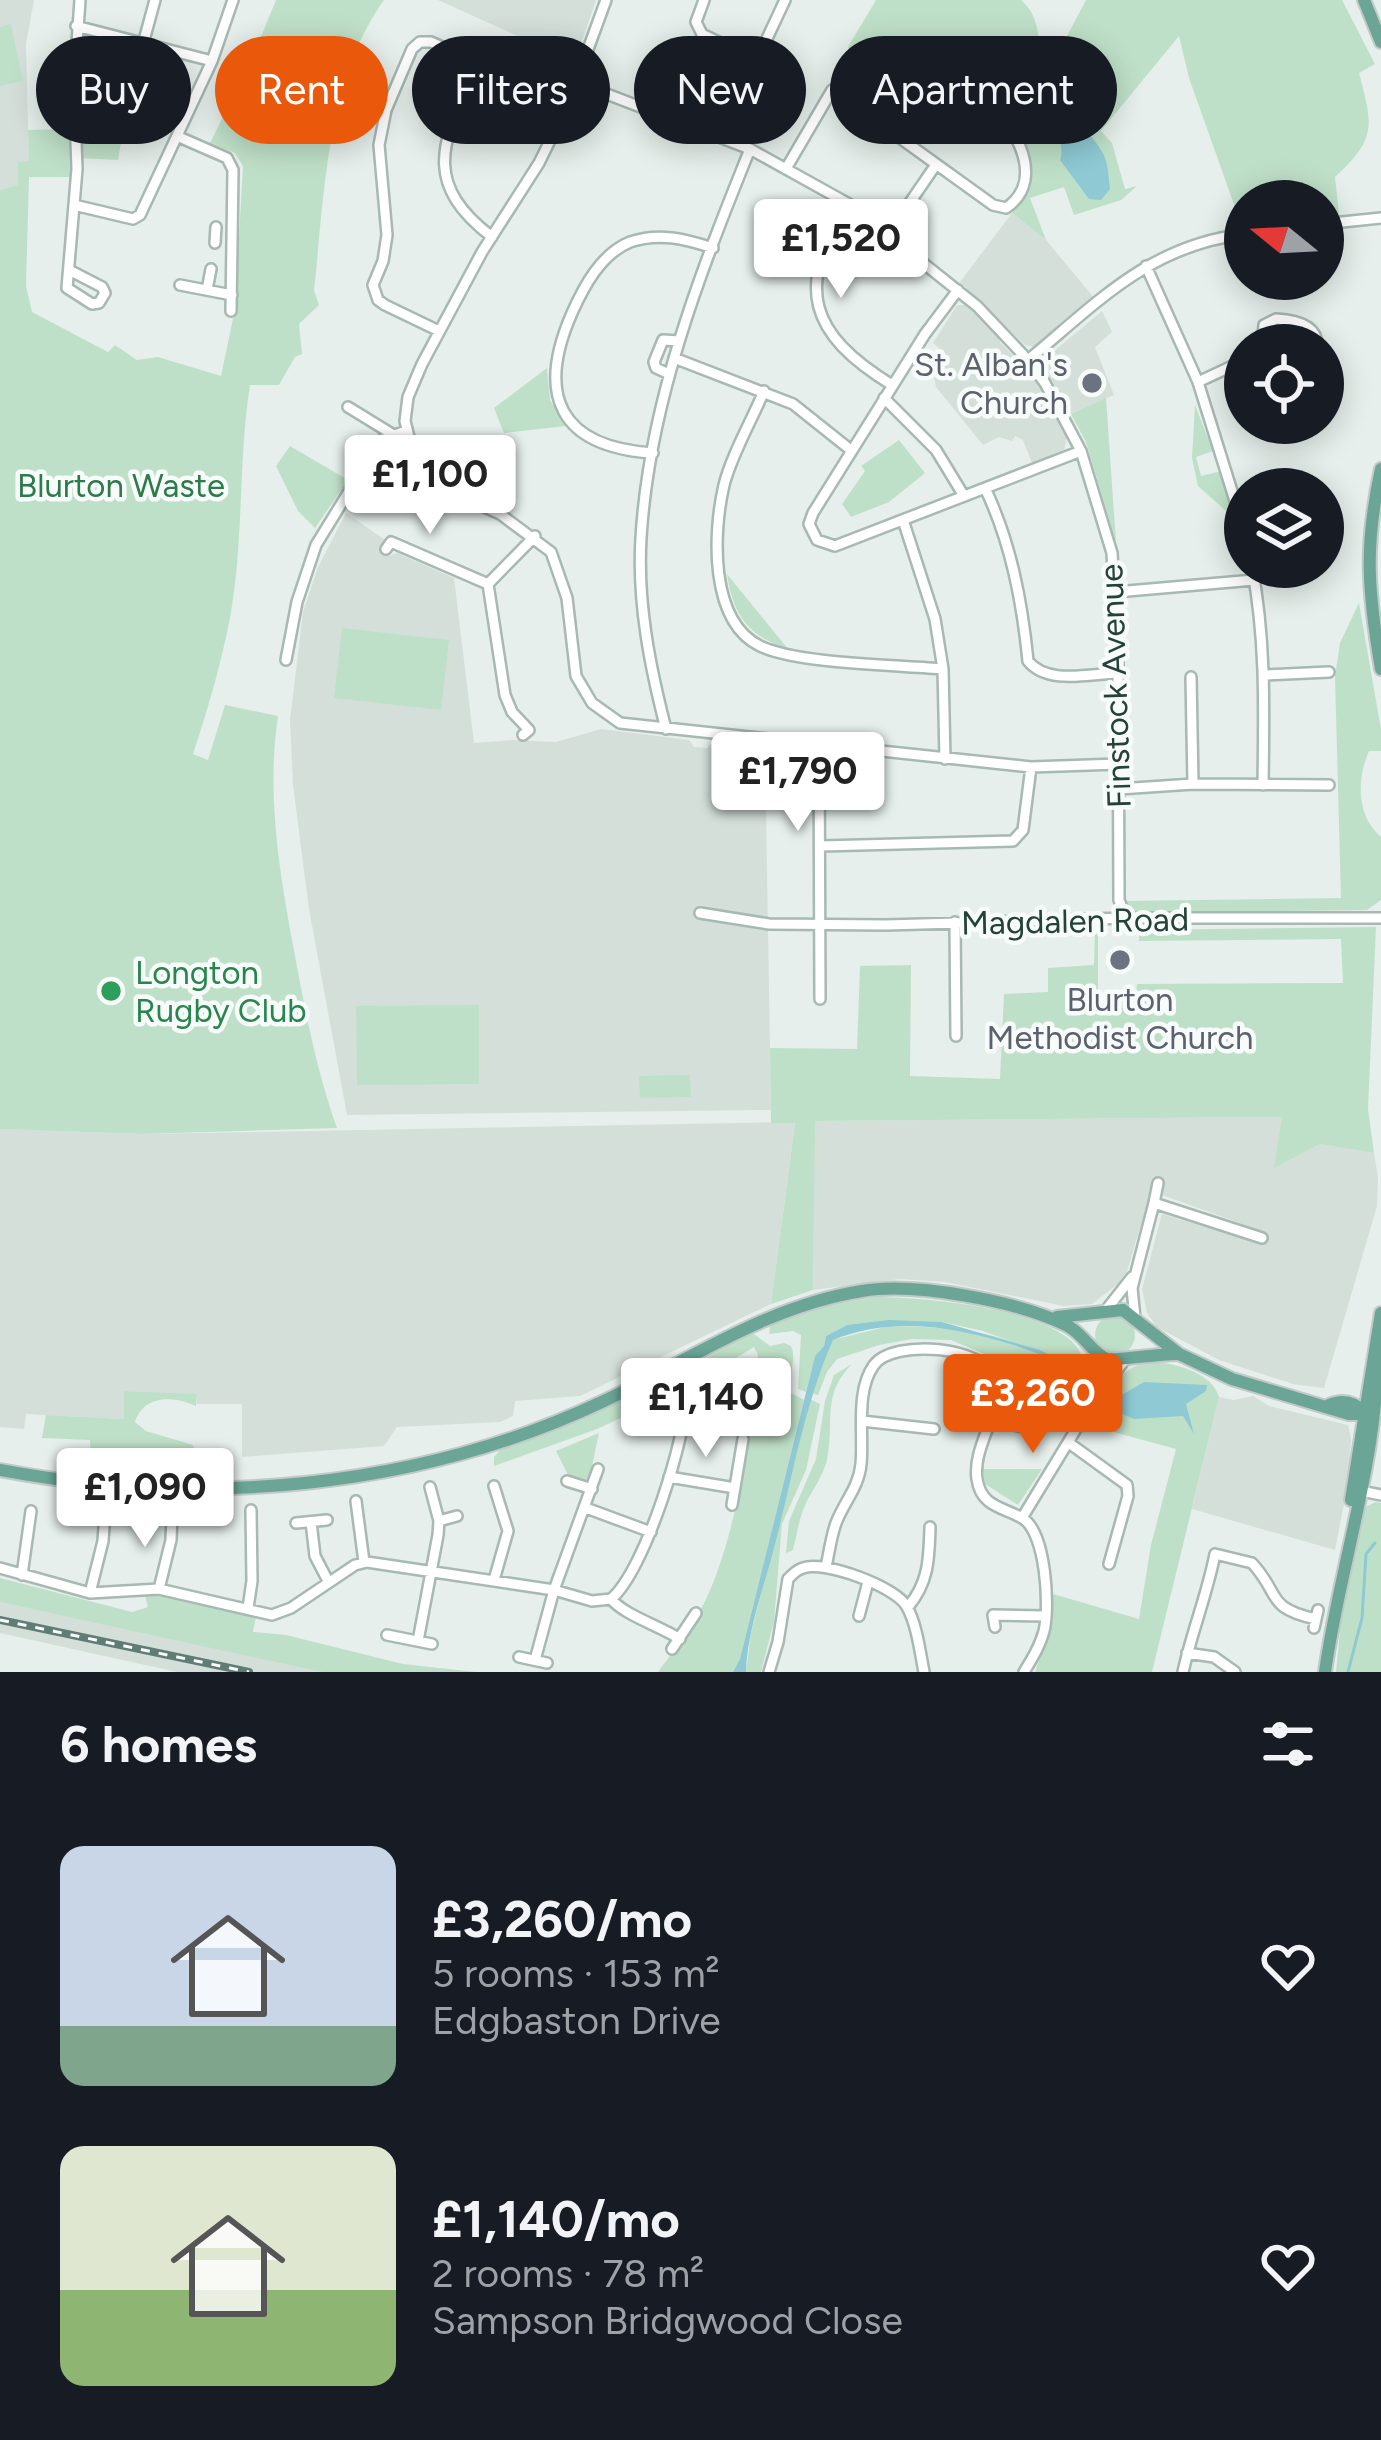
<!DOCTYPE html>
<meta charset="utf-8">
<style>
:root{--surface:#171b24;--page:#20242c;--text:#f1f3f6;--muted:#9ea1a6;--accent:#ea580c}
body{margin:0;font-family:Figtree,sans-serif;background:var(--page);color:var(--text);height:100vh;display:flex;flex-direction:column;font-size:45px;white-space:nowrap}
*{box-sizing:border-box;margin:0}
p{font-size:39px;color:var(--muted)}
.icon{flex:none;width:66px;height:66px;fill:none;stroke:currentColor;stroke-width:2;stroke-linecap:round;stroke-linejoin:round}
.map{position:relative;height:1672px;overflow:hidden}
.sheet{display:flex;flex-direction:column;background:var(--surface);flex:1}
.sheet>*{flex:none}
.top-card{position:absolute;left:36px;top:36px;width:1311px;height:108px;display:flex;gap:24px}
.needle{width:78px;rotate:288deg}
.controls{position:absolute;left:1224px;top:180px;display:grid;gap:24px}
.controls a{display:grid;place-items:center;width:120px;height:120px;border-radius:50%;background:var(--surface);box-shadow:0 6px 30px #0003;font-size:60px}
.price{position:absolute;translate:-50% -102px;padding:0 27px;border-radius:12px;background:#fff;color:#222;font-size:39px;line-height:78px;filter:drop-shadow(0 3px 6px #0008)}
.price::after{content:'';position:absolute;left:50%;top:72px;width:36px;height:27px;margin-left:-18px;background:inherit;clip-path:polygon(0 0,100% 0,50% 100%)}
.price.active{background:var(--accent);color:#fff}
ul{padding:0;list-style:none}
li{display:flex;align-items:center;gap:36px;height:300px;padding:0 60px}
li span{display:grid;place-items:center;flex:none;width:336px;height:240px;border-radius:24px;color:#555}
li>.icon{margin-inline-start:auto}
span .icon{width:144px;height:144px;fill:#fffc;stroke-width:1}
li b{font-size:51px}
h2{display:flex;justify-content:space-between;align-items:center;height:144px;padding:0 60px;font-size:51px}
.pill{padding:0 42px;border-radius:54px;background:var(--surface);box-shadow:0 6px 30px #0003;font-size:42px;line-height:108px}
.pill.active{background:var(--accent);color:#fff}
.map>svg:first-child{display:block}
</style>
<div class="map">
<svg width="1381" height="1672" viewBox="0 0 1381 1672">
<rect width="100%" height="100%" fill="#e6efeb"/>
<path fill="#d4dfda" d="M0,0H34L26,44L29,162L18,186L0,190Z
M438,0H596L575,62Z
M1012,213L1046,240L1095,299L1034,347L1025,345L960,282Z
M957,305H965L998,335L1000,342L1038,381L1067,437L1064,450L1032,463L1023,440L1015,436L1012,441L999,437L983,445L936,387L934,376L946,362L942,359L945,353L933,343Z
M1102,311L1112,332L1095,347L1114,395L1071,414L1041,362Z
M346,513L385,540L379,551L389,556L397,553L454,578L474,743L513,740L556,742L601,729L689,740L694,747L707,748L712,743L765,750L771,1110L347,1115L309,909L293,785L290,720L303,612L318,567Z
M1283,1117L1275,1167L1320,1144L1374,1153L1378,1177L1377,1206L1324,1388L1293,1384L1219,1360L1157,1327L1147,1313L1142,1289L1162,1214L1241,1238L1245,1225L1151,1191L1127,1271L1119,1283L1092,1304L1064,1306L945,1282L900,1279L813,1290L814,1121Z
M795,1122L771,1304L580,1396L515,1401L513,1416L500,1422L397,1427L384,1446L242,1457V1404H197V1395L124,1391V1419L26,1414L24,1429L0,1427V1129L143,1134Z
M1253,1396L1269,1406L1348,1425L1351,1439L1349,1478L1335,1550L1192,1509L1219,1397L1234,1400Z
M0,1602L244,1653L322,1672H177L0,1633Z"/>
<path fill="#bfe0c8" d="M276,0H384C326,81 325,194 314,290L319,305L299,324L302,354L295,357L279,385H250C238,462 244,541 230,618C221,664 208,709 193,754L208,760L225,705L278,716C266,797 280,876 295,956C306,1015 317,1072 337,1128L143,1134L0,1129V190L18,185V162L29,161L28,130L69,129L70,177H29L26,286L32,312L108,352L115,345L137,360L158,357L221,376L235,309L243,166L235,153L210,143L251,61Z
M876,0H1021C1044,20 1035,46 1048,72L1086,0H1342L1375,64L1359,73C1373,126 1377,138 1335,177L1339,215L1323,217V201H1245V227H1242L1189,78L1179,36L1101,131L1112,143L1125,189L1137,186L1121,200L1074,215L1064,187L1030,198L1046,240L1012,213C1068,141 970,63 898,75L891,66L863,49L851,63L848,47Z
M11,24L23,81L0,86V27Z
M125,119L118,160L80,158L78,122Z
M547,368L550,400L566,426L504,433L494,408Z
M1106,398L1116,542L1086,442L1071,414Z
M1195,405L1213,451L1196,457L1201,476L1221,471L1235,519L1198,486L1192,458Z
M899,440L925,473L889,502L851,517L842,504L865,471L861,466Z
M290,446L348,480L315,528L298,511L276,466Z
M727,574L788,649C748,636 733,615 727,574Z
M1359,603L1381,729V751H1369C1356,780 1357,817 1381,837V900L1367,910L1134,913L1124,901L1341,898L1335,676L1340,643Z
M342,628L449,640L441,710L334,698Z
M1376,927L1368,1109L1374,1153L1320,1144L1274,1168L1282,1117L815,1121L813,1290L771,1304L795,1123H771L770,1048L857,1049L860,966L911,965L910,1076L1000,1079L1004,994L1048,992V968L1094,965L1095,929H1098V993H1136L1137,984L1343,983L1341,939L1139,941V930Z
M479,1005V1084L357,1085L356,1006Z
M690,1075L691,1097L640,1098L639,1076Z
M876,1297C922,1297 1046,1308 1076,1346C1087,1360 1083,1375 1080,1391L1054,1357L983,1331L942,1322L847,1325L826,1336L824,1346L815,1356L806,1392L798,1389L801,1335L793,1331L769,1334L770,1324L818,1307Z
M1095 1335a20 20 0 1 1 40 0a20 20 0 1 1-40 0Z
M889,1326C939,1327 1001,1329 1045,1357C1058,1365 1064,1383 1070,1396L1080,1399L1072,1405L1054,1379H1049L1047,1390L1040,1393L999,1369L996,1359L951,1340L912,1339L879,1345L837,1359L827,1372L818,1395L811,1393L832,1340Z
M751,1332L770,1346L784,1343L791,1346C798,1361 786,1377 791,1393L804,1400L740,1660L733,1672H658C671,1654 685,1637 696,1618C733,1558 754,1427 758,1355L754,1347L694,1383L688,1369Z
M1150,1361C1174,1363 1212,1372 1219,1397L1152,1672H1035L1053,1620V1594L1139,1619L1151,1545L1176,1449L1117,1433L1092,1419C1107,1393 1119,1368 1150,1361Z
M852,1364C821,1395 835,1420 827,1460C823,1476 813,1489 806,1503C799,1518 797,1534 793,1550L786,1553L789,1521L816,1459L825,1401L834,1375Z
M666,1381L673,1382L672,1394L597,1429L494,1466V1457L504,1446Z
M124,1391L197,1394L196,1406C174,1396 144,1394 135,1422L146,1431L193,1445L198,1461L190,1473L145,1468L118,1470L94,1464L91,1459L90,1440L42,1438L46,1415L124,1419Z
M810,1399L820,1404L806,1470L782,1524L774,1621L761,1672H746L751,1633Z
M599,1433L589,1480L569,1477L556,1451Z
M983,1469H1042L1018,1505L985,1484Z
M1376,1502L1381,1503V1672H1336L1341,1620L1365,1507Z
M0,1578L132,1612L148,1607L145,1596L163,1595L256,1617L253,1632L286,1635L403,1664L476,1672H322L0,1602Z"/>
<path fill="#8ec9d4" d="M1032,65C1045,102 1082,118 1101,150C1109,162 1108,175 1110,189L1101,200L1089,199L1060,160C1067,142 1049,116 1041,99C1025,93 1026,81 1019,67Z
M889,1320L942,1322L1040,1350L1053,1357L1080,1393L1070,1396L1048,1357C980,1332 903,1311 833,1340C802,1410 791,1488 770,1563C760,1598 747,1636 746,1672H733L740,1659L815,1356L824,1346L826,1336L847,1325Z
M1144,1382L1207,1385L1206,1391L1186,1404L1194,1434L1183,1416L1134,1419L1103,1406Z"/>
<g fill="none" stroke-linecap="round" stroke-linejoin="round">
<path stroke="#8ec9d4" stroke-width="3" d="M1348,1672L1362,1618L1366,1554L1375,1543"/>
<defs>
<path id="minor" d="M606,0L568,104L539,163L482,252L422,364L408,397L405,421L415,461L436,485L500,514L551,552L567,598L576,676L592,703L620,723L1031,767L1118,764
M704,0L696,22L702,34L758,61
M76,26L212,61
M143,44L155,0
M477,62C447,136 416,179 492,237
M928,77C943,81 959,84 973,92C1009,112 1051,178 1006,208L993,205L875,120C873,91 902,76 928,77Z
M578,83L750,149L849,204L977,306L1028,360L1045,383L1081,451L1112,553L1118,656L1119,900L1126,918
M179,137L227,158L233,170L231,311
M721,137L785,0
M787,167L832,90
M849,204C794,287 809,334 892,385
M74,205L133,219L140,215L212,61L233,0
M1323,224L1381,218
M889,233L935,166
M215,243L216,227
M1146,266L1198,382L1245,533
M69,270L102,287L105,293L99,303L92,304L67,288L77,169L74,86L80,0
M180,285L232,295
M207,290L211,269
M958,290L925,334L813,513L809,524L817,540L835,546L1081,451
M439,331L385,305L378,300L373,285L383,261L387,235L379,145L386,110L412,49L420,42H431L568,104
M1262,345L1264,325L1276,319C1294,320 1317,324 1317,345
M674,358L793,404L852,451
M1028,360C1098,302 1150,245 1245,234
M669,374L656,368L654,362L663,340L679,341
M1198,382L1245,360
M764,391C751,422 732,454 724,485C713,532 709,621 760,646C797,664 897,665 943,669
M884,398L936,450L964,496
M348,407L392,434
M653,453C559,447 536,395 572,313C584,286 601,254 630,242C659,232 685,239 713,248
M985,488C1011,543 1022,601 1028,661C1047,685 1089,674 1116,673
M903,520L935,619L943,669L945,759
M386,549L391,542L488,584
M1252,567C1266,640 1264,711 1263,785
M488,584L505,695L512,712L529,730L523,735
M488,584L535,536
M1116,592L1254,580
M286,660L297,602L316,545L375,449L383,439L406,431
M1265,675L1329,672
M1191,677L1193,784
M666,729C650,667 637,602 641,538C649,403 700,273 750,149
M819,744L820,999
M1119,789L1193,784L1329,785
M821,846L1013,841L1023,830L1031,767
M700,913L769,924L886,925L1126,918H1381
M955,922L956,1036
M1158,1183L1154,1203L1262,1238
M1106,1310L1132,1277
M1135,1318L1132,1288L1154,1203
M1087,1405L1094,1351
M989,1419L1027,1428
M862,1421L934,1429
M1069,1443L1127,1485L1128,1496L1109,1564
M669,1477L735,1488
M567,1481L592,1489
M1361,1491L1381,1495
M356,1501L364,1562
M732,1505L743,1439
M586,1508L651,1532
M1022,1518L1084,1416L1126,1358
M439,1521L457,1516
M311,1522L315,1556L328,1581
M296,1523L327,1520
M826,1567C829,1553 831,1537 836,1523C844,1502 859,1487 861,1464C864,1434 855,1391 874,1365C893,1339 986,1345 995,1380C1003,1413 972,1446 977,1479C981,1507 1003,1507 1022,1518C1046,1531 1050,1607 1044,1631C1040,1646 1032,1659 1024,1672
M0,1568L90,1593L159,1589L272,1615L291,1608L355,1565L367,1562L554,1590L592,1601L611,1599C645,1571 687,1435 687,1391C687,1382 680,1373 676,1365
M22,1575L31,1511
M494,1580L508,1531L494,1486
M159,1589L171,1540L172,1514
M90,1593L103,1541L105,1513
M611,1599C624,1615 660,1626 680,1639
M908,1607C929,1582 929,1559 930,1527
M248,1608L252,1581L251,1510
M859,1616L868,1582
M995,1627L993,1615L1044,1616
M1314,1628L1318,1610
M387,1635L432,1644
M418,1641L438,1535L439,1521L430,1487
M672,1649L696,1613
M1187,1653L1214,1657L1235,1672
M519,1657L547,1663
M535,1660L554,1590L598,1469
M769,1672L778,1642L788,1579C793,1574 796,1570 803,1568C824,1560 897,1587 907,1607C917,1625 920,1652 924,1672
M1183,1672C1192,1631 1207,1595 1215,1554L1252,1563C1281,1594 1265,1608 1316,1619"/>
<path id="major" d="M1364,0L1381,42
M1381,469C1364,547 1368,592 1381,669
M1057,1317L1123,1310L1179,1354L1232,1379L1349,1414H1373
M1329,1405C1343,1399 1354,1402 1364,1412
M0,1470C200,1508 418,1489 604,1401C690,1360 767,1306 862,1291C915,1282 1017,1301 1066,1325C1083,1333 1093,1354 1107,1359C1115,1361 1162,1353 1179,1354
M1351,1500L1381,1313
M1325,1672C1339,1569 1381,1448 1377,1345"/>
</defs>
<use href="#minor" stroke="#a8b8b2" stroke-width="14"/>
<use href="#major" stroke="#c2cac8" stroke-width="16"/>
<use href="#minor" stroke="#fff" stroke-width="9"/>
<use href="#major" stroke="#6aa596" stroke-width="12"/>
<defs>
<path id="rail" d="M0,1620L249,1672"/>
</defs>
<use href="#rail" stroke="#5f7d75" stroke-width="8"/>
<use href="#rail" stroke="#f7fbf9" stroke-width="3" stroke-dasharray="9" stroke-linecap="butt"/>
</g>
<g fill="#6b7280" stroke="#f7fbf9" stroke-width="4.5">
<circle cx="1092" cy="383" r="12"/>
<circle cx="1120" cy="960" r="12"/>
</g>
<circle fill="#2e9e5b" stroke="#f7fbf9" stroke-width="4.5" cx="111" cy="991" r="12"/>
<g text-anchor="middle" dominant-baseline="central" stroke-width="9" stroke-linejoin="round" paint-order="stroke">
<g font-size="33" fill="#5b616d" stroke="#f7fbf9" text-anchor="end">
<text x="1068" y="364">St. Alban's<tspan x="1068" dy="38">Church</tspan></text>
<text x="1120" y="999" text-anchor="middle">Blurton<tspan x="1120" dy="38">Methodist Church</tspan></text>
</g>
<g font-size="33" fill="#2d7a4b" stroke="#f7fbf9">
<text x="121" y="485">Blurton Waste</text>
</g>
<g font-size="33" fill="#24423a" stroke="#f7fbf9">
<text transform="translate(1115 686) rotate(-92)">Finstock Avenue</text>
<text transform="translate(1075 921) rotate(-1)">Magdalen Road</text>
</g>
<g font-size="33" fill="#27864d" stroke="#f7fbf9" text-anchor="start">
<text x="135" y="972">Longton<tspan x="135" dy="38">Rugby Club</tspan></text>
</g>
</g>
</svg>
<div class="controls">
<a><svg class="needle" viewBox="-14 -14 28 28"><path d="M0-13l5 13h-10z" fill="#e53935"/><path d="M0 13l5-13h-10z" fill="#9ea1a6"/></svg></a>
<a><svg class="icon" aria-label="locate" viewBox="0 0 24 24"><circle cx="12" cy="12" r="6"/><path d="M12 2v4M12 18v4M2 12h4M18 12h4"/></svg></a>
<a><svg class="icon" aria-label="layers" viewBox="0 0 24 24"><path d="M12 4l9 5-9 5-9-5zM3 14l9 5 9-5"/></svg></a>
</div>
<b class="price" style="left:841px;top:301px">£1,520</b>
<b class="price" style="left:430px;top:537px">£1,100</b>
<b class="price" style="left:798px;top:834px">£1,790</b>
<b class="price active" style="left:1033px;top:1456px">£3,260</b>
<b class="price" style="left:706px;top:1460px">£1,140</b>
<b class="price" style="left:145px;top:1550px">£1,090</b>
<div class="top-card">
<a class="pill">Buy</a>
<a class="pill active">Rent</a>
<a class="pill">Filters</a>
<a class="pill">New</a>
<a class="pill">Apartment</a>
</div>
</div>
<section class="sheet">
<h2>6 homes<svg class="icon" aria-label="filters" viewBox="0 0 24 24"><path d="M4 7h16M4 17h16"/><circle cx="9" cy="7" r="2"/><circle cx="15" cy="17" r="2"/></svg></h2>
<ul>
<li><span style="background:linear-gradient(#c9d6e8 75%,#7fa58c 0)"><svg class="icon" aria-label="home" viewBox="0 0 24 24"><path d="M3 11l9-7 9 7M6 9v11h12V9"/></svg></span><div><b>£3,260/mo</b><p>5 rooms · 153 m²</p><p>Edgbaston Drive</p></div><svg class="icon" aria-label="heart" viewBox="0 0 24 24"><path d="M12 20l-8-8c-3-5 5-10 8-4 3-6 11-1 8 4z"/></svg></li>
<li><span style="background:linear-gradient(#dfe7d0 60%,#8fb573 0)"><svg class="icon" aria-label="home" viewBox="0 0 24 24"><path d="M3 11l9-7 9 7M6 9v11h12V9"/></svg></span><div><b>£1,140/mo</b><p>2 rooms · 78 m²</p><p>Sampson Bridgwood Close</p></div><svg class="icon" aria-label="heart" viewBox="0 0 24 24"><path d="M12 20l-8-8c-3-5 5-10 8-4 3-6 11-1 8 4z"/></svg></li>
</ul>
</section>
